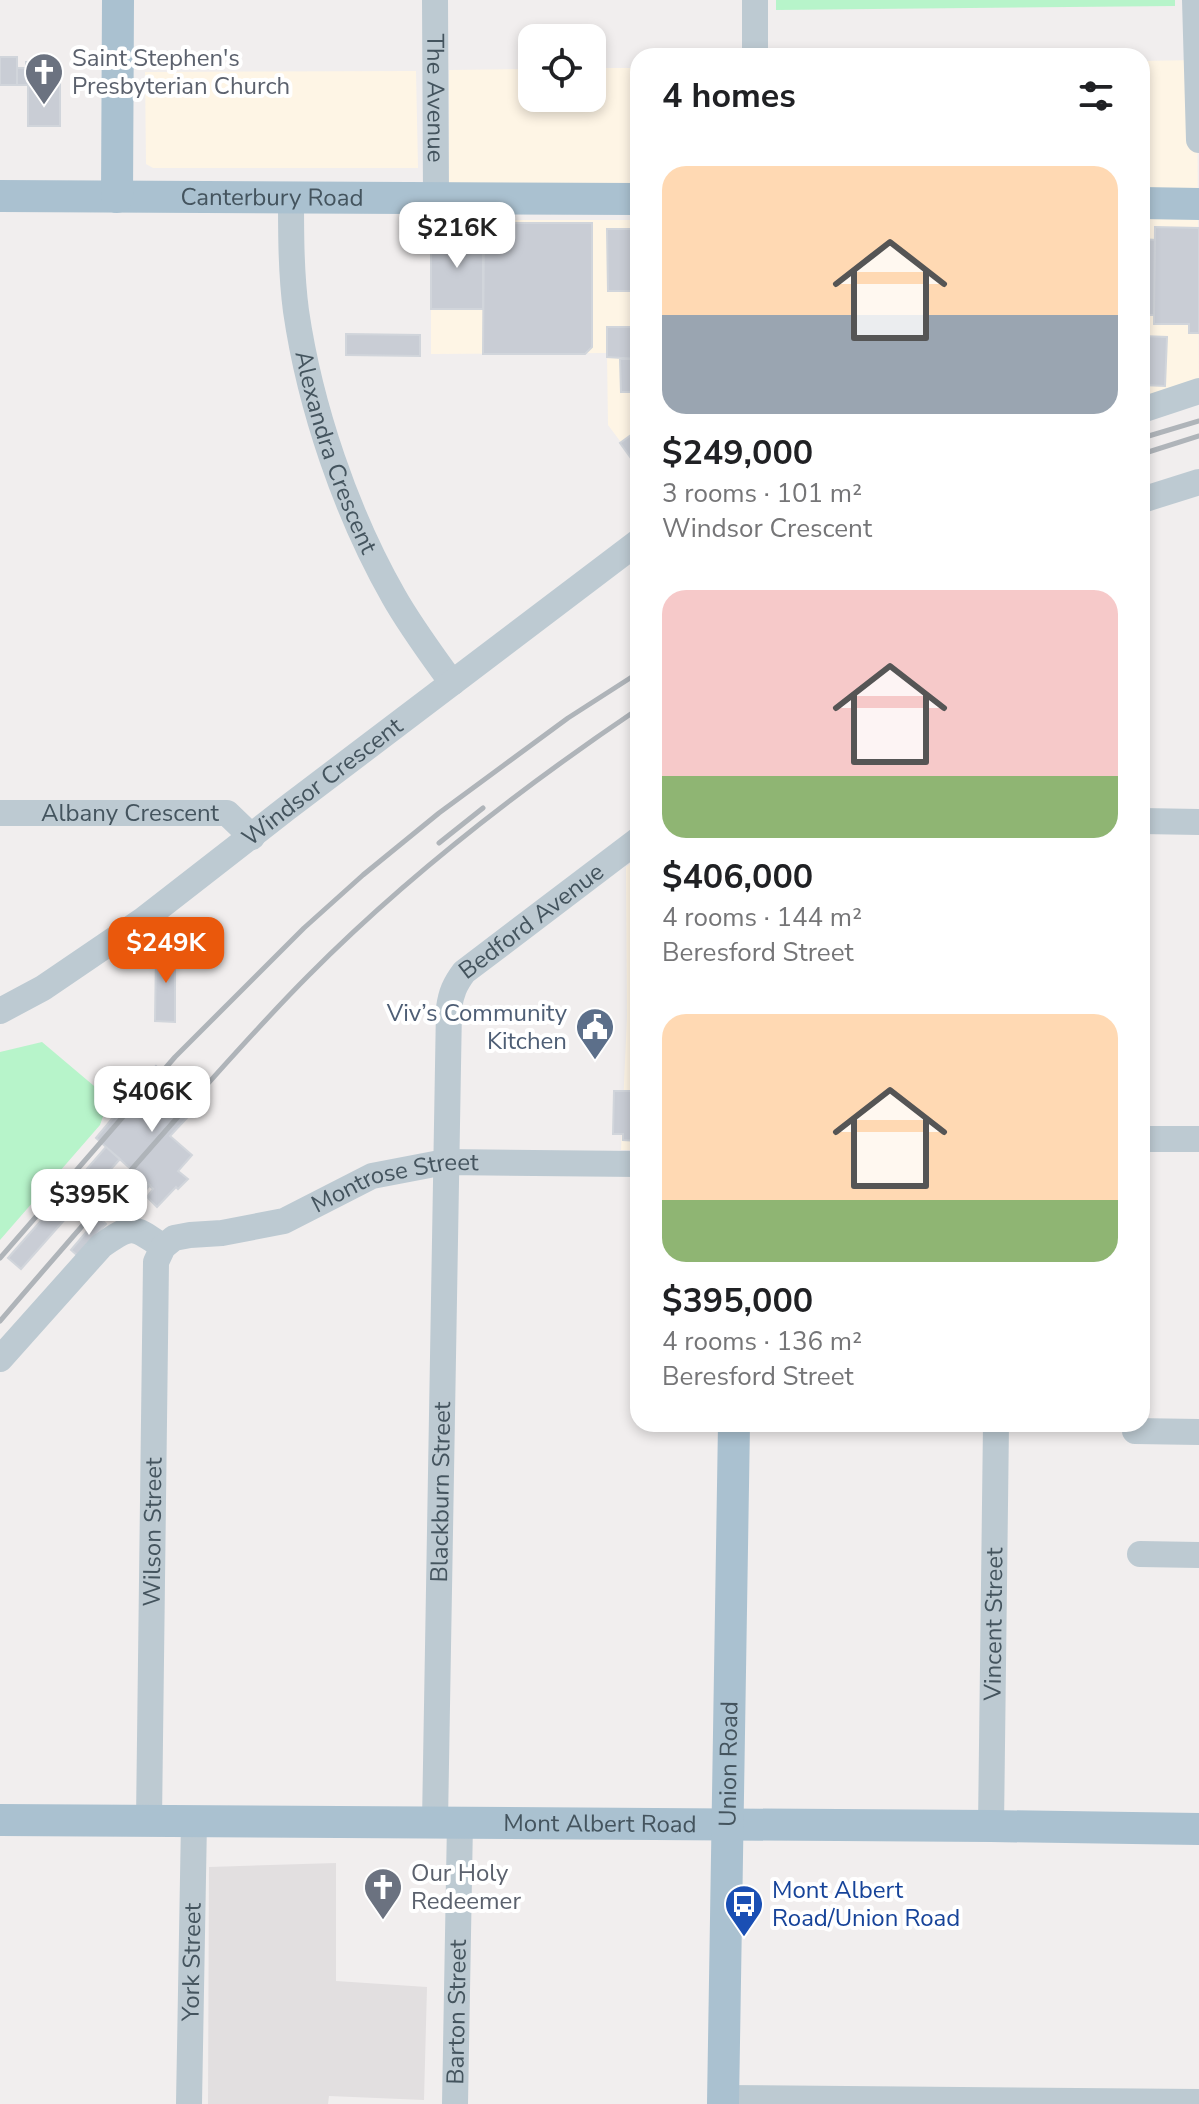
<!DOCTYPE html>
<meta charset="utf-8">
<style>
:root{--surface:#fff;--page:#f6f6f6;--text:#202124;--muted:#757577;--accent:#ea580c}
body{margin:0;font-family:"Nunito Sans",sans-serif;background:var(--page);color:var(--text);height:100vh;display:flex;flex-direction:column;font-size:30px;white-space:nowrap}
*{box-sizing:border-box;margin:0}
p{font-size:26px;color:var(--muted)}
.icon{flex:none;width:44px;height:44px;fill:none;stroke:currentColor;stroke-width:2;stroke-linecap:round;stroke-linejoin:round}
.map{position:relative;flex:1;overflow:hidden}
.sheet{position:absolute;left:630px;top:48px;width:520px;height:1384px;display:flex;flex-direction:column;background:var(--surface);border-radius:24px;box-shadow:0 4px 12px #0003}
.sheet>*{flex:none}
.fabs{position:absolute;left:518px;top:24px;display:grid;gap:16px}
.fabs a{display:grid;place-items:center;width:88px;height:88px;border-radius:16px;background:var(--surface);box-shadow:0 4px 12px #0003;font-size:40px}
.price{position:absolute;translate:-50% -68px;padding:0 18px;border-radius:16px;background:#fff;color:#222;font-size:26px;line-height:52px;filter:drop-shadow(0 2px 4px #0008)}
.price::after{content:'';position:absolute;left:50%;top:48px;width:24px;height:18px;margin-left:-12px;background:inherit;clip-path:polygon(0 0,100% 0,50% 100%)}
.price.active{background:var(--accent);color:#fff}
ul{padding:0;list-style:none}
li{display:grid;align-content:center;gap:16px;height:424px;padding:0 32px}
li span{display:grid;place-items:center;height:248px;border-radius:24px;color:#555}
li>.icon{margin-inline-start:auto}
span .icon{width:144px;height:144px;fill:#fffc;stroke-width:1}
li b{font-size:34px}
h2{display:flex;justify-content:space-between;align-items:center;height:96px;padding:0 32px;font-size:34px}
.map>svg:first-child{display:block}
</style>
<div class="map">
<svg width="1199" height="2104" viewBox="0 0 1199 2104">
<rect width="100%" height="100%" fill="#f1eeee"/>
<path fill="#fef5e5" d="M1197,60L1199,391L1142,410V61Z
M592,68H638V199L449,197V70L532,69V98H592Z
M416,71L418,168H153L146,164L145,72Z
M431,220H638V465L608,425L607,353L431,354Z
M638,858V1150H621L627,1017L626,867Z"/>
<path fill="#e2dfe0" d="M336,1863V1981L427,1987L424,2100L329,2096L328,2104H208L209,1867Z"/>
<path fill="#b7f4ca" d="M776,0H1175V6L776,10Z
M42,1042L100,1091C107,1103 105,1112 100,1125L0,1240V1052Z"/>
<path fill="#c9cdd5" stroke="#d1d5db" stroke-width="2" d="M0,57H17V85H0Z
M26,62H60V126H28V85H17V68H26Z
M484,223H592V347L585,354H483Z
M1155,227L1199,228V333H1189V324H1154Z
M607,229H638V291H608Z
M431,231H483V309H431Z
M1142,239L1155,240L1154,315H1142Z
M633,313H638V359L607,357V327H633Z
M346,334L420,335V356L346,355Z
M1142,336L1167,337L1165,386L1142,385Z
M620,359H638V392H621Z
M638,430V468L620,443Z
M632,909H638V936H631Z
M175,941V1022L155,1021L156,954Z
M156,1066L199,1105L170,1136L192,1155L178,1171L188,1179L178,1189L176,1187L157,1207L147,1197L153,1189L96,1138Z
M614,1091H638V1141L623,1140V1134H613Z
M106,1147L120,1159L92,1190L79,1178Z
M137,1174L150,1185L123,1216L109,1205Z
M68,1190L81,1201L21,1269L8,1258Z
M99,1217L106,1224L78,1256L71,1250Z"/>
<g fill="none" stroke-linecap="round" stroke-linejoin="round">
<g stroke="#bdcad2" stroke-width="26">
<path id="s1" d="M435,0L436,197"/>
<path d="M755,0V56"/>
<path d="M1195,0L1199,140"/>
<path id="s2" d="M291,196C291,234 291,273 296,311C310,407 346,513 394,597C411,627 432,655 452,683"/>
<path d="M1142,410L1199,391"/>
<path d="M1142,500L1199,482"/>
<path id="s3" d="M0,813H227L252,837"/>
<path d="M1142,821L1199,822"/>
<path id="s4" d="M0,1011L43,988L143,920L287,808L638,542"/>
<path d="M1142,1139H1199"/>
<path d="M0,1359L101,1246C132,1224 133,1226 163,1247"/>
<path d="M1135,1431L1199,1432"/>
<path d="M1140,1554L1199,1555"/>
<path id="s5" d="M149,1820L156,1262L163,1247L174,1238L190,1235L222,1233L284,1221L372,1176L445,1162L638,1164"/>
<path id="s6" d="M435,1822L449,1008C451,993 455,984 464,972L638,840"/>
<path id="s7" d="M991,1826L996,1424"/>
<path d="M723,2098L1199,2102"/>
<path id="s8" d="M189,2104L194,1821"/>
<path id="s9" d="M455,2104L460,1822"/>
</g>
<g stroke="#aac1d0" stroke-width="32">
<path id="s10" d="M0,196L638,199"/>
<path d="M117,197L118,0"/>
<path d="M1142,203L1199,204"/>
<path id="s11" d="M0,1820L991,1826L1199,1829"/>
<path id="s12" d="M723,2104L734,1424"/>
</g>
<path stroke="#afb4b9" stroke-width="5" d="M1142,438L1199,421
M1142,454L1199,436
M439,843L483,808
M0,1258L175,1057L304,928L363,875L439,813L568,718L638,673
M0,1321C61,1250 122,1180 184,1110C225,1065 265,1019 308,976C407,876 521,788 638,709"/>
</g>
<defs>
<symbol id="church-pin" viewBox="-11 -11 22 30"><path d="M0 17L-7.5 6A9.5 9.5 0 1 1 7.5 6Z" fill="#6b7280" stroke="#fff"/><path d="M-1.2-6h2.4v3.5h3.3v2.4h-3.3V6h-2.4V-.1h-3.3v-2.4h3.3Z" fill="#fff"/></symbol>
<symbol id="civic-pin" viewBox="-11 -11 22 30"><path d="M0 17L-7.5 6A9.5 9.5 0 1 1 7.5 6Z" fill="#5c6f8a" stroke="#fff"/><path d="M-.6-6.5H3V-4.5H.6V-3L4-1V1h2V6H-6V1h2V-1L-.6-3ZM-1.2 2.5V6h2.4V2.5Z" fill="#fff"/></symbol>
<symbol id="bus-pin" viewBox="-11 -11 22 30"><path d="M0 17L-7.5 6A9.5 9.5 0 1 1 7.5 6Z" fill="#1a4fb4" stroke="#fff"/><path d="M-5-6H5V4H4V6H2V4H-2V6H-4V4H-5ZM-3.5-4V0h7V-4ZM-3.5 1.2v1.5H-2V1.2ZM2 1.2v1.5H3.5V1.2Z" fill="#fff"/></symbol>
</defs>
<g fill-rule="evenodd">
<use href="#church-pin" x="22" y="50" width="44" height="60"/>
<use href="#civic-pin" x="573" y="1005" width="44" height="60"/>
<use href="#church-pin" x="361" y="1865" width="44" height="60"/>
<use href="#bus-pin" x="722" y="1882" width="44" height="60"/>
</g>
<g text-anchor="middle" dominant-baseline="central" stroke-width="8" stroke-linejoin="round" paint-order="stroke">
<g font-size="24" fill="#5b616d" stroke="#fff" text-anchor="start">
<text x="72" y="58">Saint Stephen's<tspan x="72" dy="28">Presbyterian Church</tspan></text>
<text x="411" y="1873">Our Holy<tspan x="411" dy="28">Redeemer</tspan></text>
</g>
<g font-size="24" fill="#44545e" stroke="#fff">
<text stroke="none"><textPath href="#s1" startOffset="98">The Avenue</textPath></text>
<text stroke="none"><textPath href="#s10" startOffset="272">Canterbury Road</textPath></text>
<text stroke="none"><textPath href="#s2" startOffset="262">Alexandra Crescent</textPath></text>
<text stroke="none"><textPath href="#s4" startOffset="396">Windsor Crescent</textPath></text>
<text stroke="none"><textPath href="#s3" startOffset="130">Albany Crescent</textPath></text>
<text stroke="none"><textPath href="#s6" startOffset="938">Bedford Avenue</textPath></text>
<text stroke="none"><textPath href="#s5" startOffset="820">Montrose Street</textPath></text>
<text stroke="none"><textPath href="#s6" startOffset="330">Blackburn Street</textPath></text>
<text stroke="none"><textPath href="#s5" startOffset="288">Wilson Street</textPath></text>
<text stroke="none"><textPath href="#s7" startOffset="202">Vincent Street</textPath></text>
<text stroke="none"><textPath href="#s12" startOffset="340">Union Road</textPath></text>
<text stroke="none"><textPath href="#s11" startOffset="600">Mont Albert Road</textPath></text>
<text stroke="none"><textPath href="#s8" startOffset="142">York Street</textPath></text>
<text stroke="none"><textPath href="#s9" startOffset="92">Barton Street</textPath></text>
</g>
<g font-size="24" fill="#4e5e75" stroke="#fff" text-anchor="end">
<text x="567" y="1013">Viv’s Community<tspan x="567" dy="28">Kitchen</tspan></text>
</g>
<g font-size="24" fill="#164399" stroke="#fff" text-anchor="start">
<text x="772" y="1890">Mont Albert<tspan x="772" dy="28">Road/Union Road</tspan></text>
</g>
</g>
</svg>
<div class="fabs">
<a><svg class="icon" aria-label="locate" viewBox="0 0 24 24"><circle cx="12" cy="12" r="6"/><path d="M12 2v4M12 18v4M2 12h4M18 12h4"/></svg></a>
</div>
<b class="price" style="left:457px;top:270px">$216K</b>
<b class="price active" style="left:166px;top:985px">$249K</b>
<b class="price" style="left:152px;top:1134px">$406K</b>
<b class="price" style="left:89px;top:1237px">$395K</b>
<section class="sheet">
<h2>4 homes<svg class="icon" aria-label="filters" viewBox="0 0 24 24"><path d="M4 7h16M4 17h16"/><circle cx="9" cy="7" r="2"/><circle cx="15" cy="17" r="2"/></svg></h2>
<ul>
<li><span style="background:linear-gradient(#ffd9b3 60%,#9aa5b1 0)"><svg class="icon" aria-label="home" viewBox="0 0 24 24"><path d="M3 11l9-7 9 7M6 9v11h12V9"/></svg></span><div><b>$249,000</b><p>3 rooms · 101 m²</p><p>Windsor Crescent</p></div></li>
<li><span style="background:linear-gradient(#f6c9c9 75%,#8fb573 0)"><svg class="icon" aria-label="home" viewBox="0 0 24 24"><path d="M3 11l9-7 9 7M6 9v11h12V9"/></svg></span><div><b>$406,000</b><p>4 rooms · 144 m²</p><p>Beresford Street</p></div></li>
<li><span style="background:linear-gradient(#ffd9b3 75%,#8fb573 0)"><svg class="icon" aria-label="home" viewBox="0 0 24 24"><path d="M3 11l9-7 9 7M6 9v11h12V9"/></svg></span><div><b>$395,000</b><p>4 rooms · 136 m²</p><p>Beresford Street</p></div></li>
</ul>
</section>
</div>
